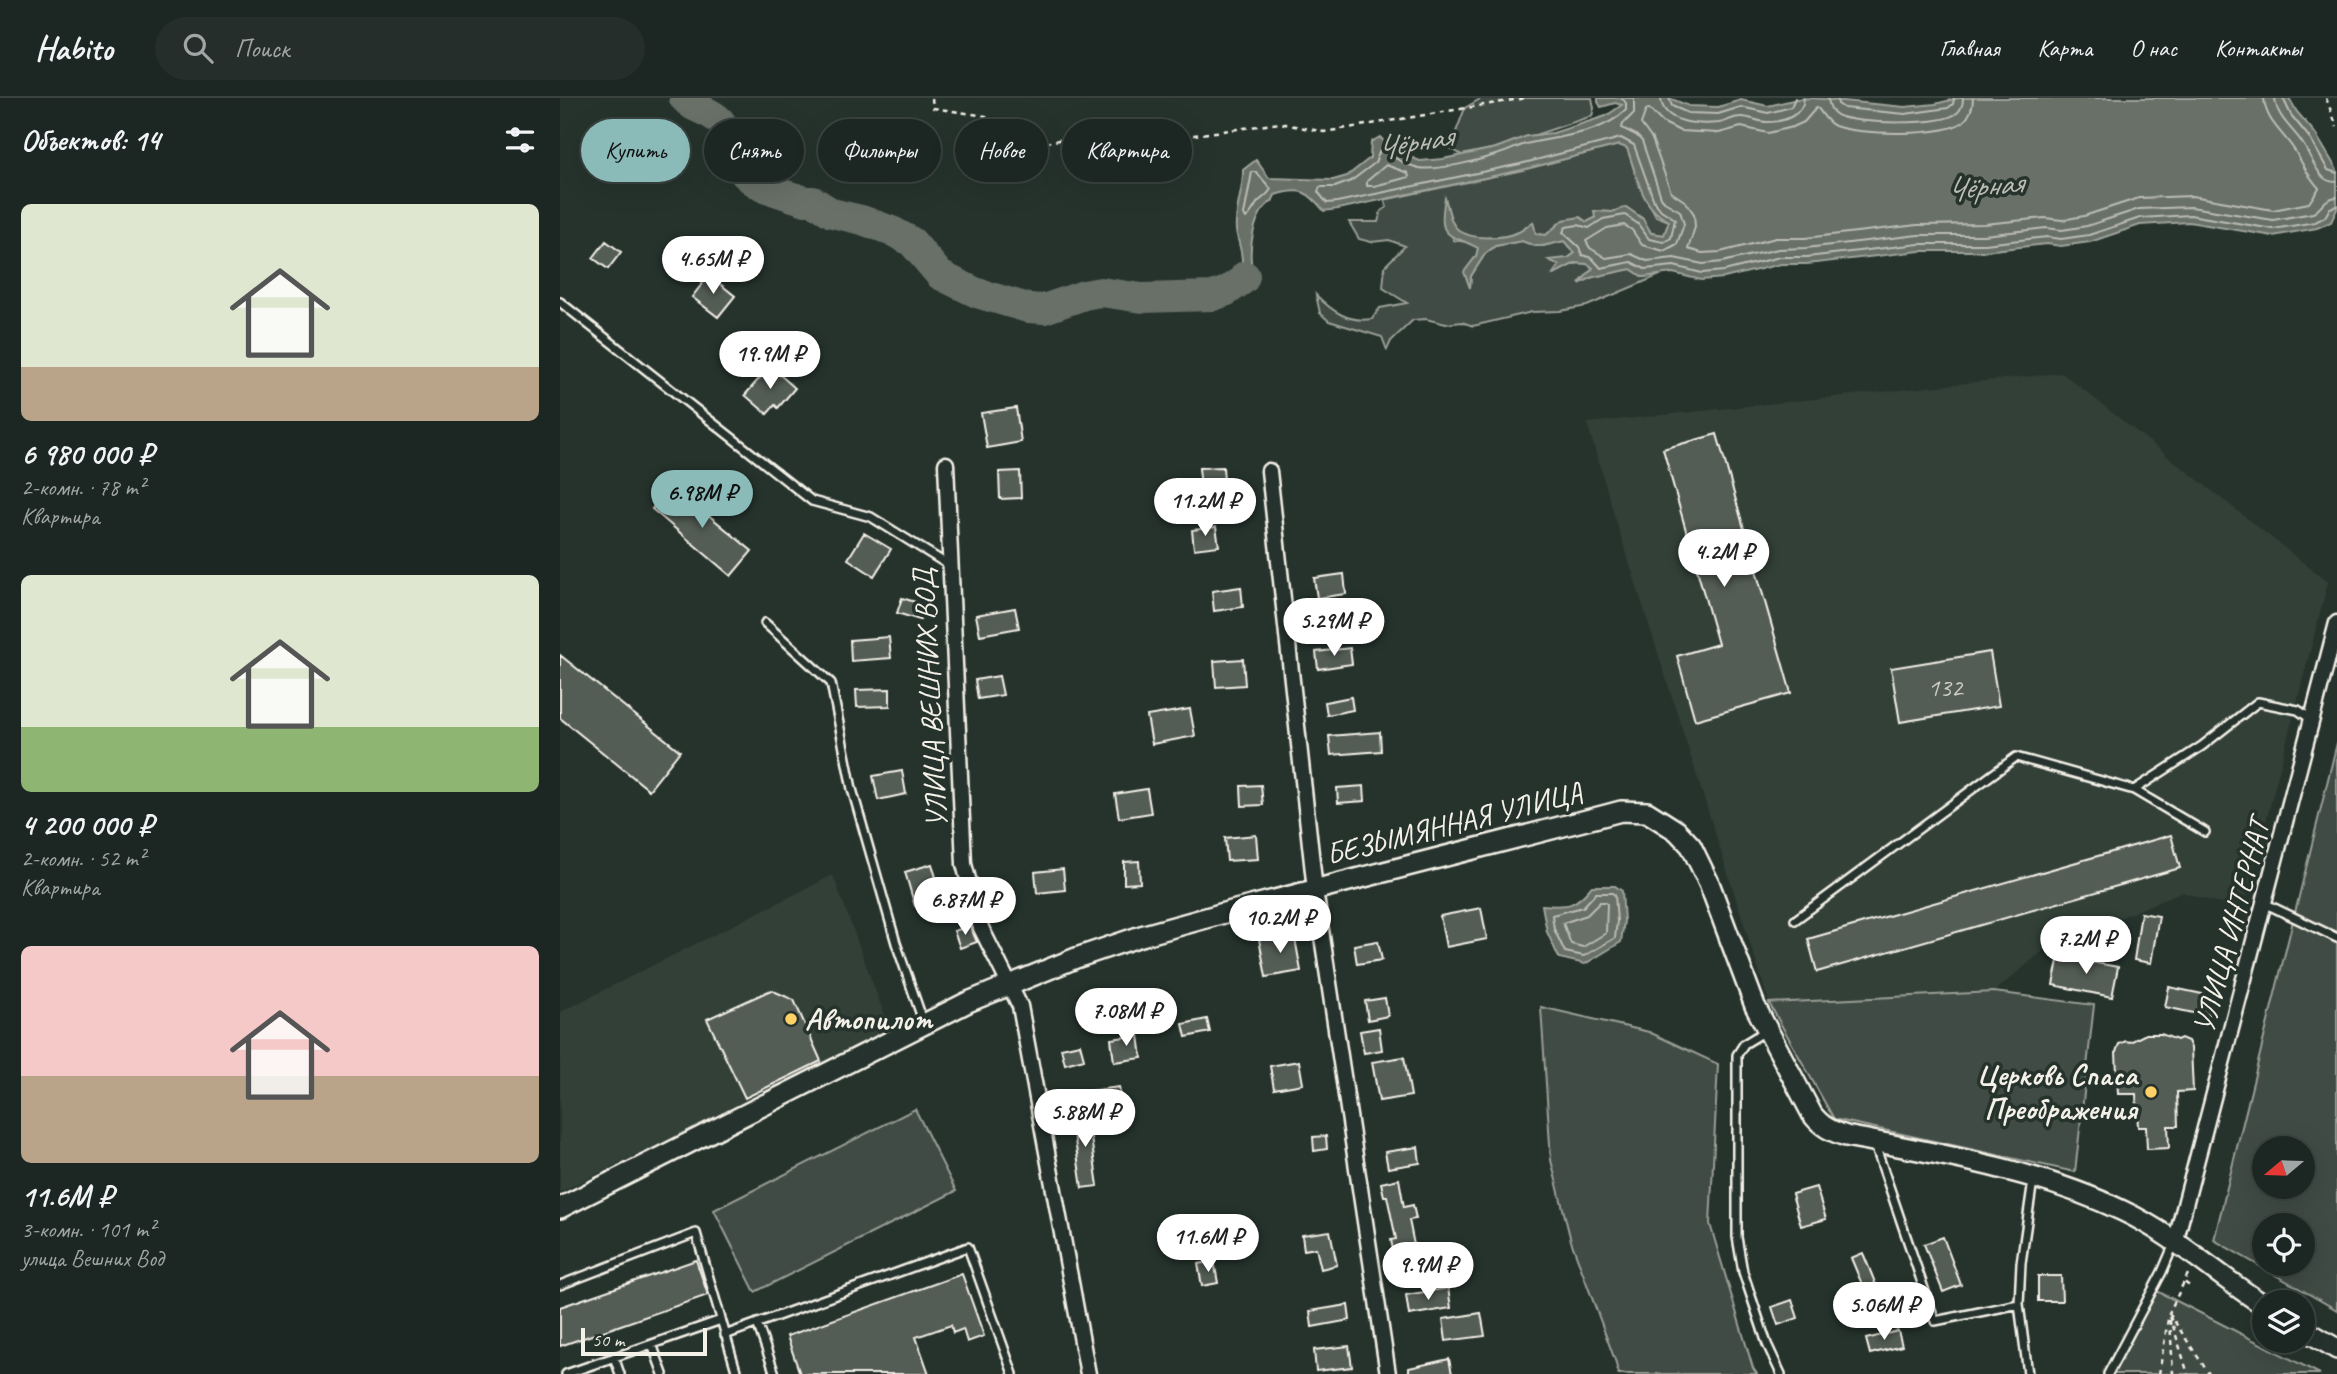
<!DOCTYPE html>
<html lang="ru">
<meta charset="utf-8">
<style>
:root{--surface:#1c2622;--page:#252e2a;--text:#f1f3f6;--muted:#a0a5a5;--line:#3a4340;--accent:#8bbbb9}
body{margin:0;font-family:Caveat,sans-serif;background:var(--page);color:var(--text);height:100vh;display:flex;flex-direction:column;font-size:26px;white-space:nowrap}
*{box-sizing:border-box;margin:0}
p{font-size:23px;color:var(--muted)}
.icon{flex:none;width:38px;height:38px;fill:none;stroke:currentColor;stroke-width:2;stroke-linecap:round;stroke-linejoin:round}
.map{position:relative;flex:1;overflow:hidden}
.details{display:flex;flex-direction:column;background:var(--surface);width:560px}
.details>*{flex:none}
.banner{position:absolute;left:21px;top:21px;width:665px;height:63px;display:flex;gap:14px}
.needle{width:46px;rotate:251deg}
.controls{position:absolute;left:1692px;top:1038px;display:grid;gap:14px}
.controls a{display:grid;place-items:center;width:63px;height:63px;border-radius:50%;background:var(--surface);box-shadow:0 7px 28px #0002,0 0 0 2px var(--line);font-size:35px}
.scale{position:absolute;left:21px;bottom:18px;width:126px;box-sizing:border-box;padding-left:7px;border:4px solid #f4f1e8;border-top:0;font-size:19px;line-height:24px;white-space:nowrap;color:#f4f1e8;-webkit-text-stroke:5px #26332d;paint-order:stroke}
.price{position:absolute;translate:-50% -60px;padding:0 16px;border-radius:24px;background:#fff;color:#222;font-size:23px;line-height:46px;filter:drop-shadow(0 2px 4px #0008)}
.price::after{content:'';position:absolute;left:50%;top:42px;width:21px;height:16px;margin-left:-10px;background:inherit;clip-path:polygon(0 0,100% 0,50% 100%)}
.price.active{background:var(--accent);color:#111}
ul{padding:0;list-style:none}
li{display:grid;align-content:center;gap:14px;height:371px;padding:0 21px}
li span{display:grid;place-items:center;height:217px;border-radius:10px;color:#555}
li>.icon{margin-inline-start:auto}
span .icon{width:126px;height:126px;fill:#fffc;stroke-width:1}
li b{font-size:30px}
h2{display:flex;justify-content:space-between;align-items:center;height:84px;padding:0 21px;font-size:30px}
.tag{padding:0 24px;border-radius:32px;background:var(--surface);box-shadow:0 7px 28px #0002,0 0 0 2px var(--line);font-size:24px;line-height:63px}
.tag.active{background:var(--accent);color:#111}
header{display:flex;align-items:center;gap:42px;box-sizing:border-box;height:98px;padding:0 35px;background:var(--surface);border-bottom:2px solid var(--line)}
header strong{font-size:33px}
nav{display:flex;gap:38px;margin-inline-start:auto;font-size:24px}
.search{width:490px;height:63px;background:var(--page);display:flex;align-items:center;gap:18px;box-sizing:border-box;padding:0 24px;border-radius:38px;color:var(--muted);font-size:26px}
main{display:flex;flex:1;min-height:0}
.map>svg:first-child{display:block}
</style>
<header>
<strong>Habito</strong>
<div class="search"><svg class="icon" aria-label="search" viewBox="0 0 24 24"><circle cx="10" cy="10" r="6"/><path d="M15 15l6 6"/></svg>Поиск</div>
<nav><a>Главная</a><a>Карта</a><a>О нас</a><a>Контакты</a></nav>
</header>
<main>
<section class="details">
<h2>Объектов: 14<svg class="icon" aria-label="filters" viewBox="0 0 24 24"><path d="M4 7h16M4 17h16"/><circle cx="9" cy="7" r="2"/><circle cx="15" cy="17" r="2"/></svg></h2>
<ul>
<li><span style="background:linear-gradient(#dfe7d0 75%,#b9a48a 0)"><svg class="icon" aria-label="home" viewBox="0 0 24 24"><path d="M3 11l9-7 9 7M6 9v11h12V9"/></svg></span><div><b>6 980 000 ₽</b><p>2-комн. · 78 m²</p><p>Квартира</p></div></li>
<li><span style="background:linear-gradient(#dfe7d0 70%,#8fb573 0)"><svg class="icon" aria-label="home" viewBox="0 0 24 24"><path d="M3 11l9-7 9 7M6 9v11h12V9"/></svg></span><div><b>4 200 000 ₽</b><p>2-комн. · 52 m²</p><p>Квартира</p></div></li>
<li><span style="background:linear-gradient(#f6c9c9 60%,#b9a48a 0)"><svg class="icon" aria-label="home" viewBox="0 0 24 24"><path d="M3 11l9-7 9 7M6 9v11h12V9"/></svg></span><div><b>11.6M ₽</b><p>3-комн. · 101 m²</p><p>улица Вешних Вод</p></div></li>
</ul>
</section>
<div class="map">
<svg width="1777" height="1276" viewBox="0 0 1777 1276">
<rect width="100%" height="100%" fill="#26332d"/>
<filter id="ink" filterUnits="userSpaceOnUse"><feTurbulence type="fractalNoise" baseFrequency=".0143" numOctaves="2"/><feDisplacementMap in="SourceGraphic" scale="14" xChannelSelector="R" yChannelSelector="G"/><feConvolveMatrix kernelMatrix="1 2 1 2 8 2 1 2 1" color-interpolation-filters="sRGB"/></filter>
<g filter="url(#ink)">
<path fill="#333f39" d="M1502,275L1768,484L1683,812L1621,794L1484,852L1434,894L1209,905L1056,423L1027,325Z
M273,777L331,935L0,1094V914Z"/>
<path fill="#414b45" stroke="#9a9e96" stroke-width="2" fill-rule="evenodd" d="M922,0H1032L1034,10L1032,18L936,50L902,57L890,50L905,10Z
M1059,47L1067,50L1079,86L1096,118L1109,123L1104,137L1091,135L1083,121L1066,109L1052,114L1035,113V120L1027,124L1003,122L986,137L976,136L973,124C968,127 964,131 959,134C943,141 907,144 895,129C890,122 888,110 885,102L893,142L907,144L919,150L917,158L905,174L910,188L911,178L925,156L935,148L962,143L975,148H983L1004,143L1015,155L1008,160L991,163L1000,167L994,176C1006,170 1020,159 1033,170L1020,185L1033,179L1071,171L1083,179L1100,177L1027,208L1000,213L972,214L913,228L902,224L886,226L866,221L853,222L831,243L827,252L822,239L769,223L760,215L756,197C772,213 788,225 812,221L820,210L847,205L823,190L825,168L845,148L829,142L811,144L799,141L789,124H818L821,113L827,109L824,102L962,72Z
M1777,645V1212L1654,1142ZM1704,1050H1743V1088H1704ZM1704,1127H1743V1166H1704Z
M1434,894L1534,907L1515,1074L1274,1021L1209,905Z
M981,909L1089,934L1158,966L1150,1126L1193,1270L1197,1276H1058L1056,1265L1011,1143L991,1062Z
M355,1011L396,1093L195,1194L154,1112Z
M1593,1191L1760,1276H1548Z"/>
<path fill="#676f68" stroke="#9fa39b" stroke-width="2" d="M1038,0H1109L1129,8L1158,9L1181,2L1208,8L1237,1L1252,0L1345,9L1375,6L1399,0H1729L1737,14L1755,35L1777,72V111L1771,124L1757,130L1713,138L1629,124L1580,127L1530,144L1501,148L1487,146L1425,153H1360L1247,166H1221L1164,180L1141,182L1113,175L1083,179L1071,171L1033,179L1019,186L1033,170L1028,166L1015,165L992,177L999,167L989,162L1008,160L1015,155L1004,143L982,148H975L962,143L935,148L925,156L911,178L910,190L904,174L916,158L918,150C889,134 877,143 885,100C888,108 889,120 894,127C905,144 943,141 959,134C964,131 969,127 973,124L976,136L986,137L1003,122L1020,119L1027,124L1035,120L1034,113L1052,114L1066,109L1083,121L1091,135L1104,137L1109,123C1081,111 1077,77 1067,50L1059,47L962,72L778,111L764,113C748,93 741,89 715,97L712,104C693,111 685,162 695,177C685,193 671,195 653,198C661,191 672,184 678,176C687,163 678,146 676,132C674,111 684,92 683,72L696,62L709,80L773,82L787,78L810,60L811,44L820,39L832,52L860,63L883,61L936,50L967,38L993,35L1046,18L1062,7L1055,5L1041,9L1038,4Z
M1032,788H1055L1062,793L1064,823L1061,844L1025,866L999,860L987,834L982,807C1008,809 1015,809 1032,788Z"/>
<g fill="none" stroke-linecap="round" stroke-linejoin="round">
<path stroke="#bcbdb5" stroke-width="2" d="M1062,0L1066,5V12C1042,36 1001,38 970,45C959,47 950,53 939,56C920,62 879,73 859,70C845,67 832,58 820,52L815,65L791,83L775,89H760L758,94L767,105L777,104L960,66L1061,40L1074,47L1094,103L1101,112L1115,121L1111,140L1104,144L1089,141L1078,126L1065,117L1043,121L1029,130L1018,127L1006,129L1003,134L1019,149L1022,157L1032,160L1041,170L1071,164L1085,171L1114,168L1142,175L1164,173L1220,159H1247L1359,146H1425L1487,139L1501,141L1529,137L1580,120L1630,117L1713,131L1755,124L1765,119L1770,110L1777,108
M1074,0V15L1063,26L1062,30L1076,37L1082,43L1101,99L1106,105L1120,113L1124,126L1117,146L1104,153L1082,147L1072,132L1064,127L1047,130L1026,143L1030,150L1046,160L1071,156L1087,163L1114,160L1143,166L1162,164L1218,151L1246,150L1358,137H1424L1486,130L1502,132L1527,128L1579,111L1631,109L1713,122L1753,115C1763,110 1763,100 1777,99
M1101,0C1102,26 1140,27 1159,25C1166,24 1173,19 1180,19C1189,18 1198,24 1207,24C1223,24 1243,18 1244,0
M1109,0L1112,8L1128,15L1158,16L1181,9L1208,15L1231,9L1235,0
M1268,0C1269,8 1271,14 1279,18C1297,26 1382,28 1397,15C1402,11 1403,6 1403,0
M1277,0L1278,6L1284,10L1345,16L1388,10L1393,6L1394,0
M1413,0C1413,9 1410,18 1403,24C1383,39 1298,37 1275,28C1266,24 1263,16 1257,9L1244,24L1233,29L1208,35L1181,29L1159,35L1120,33L1102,24L1089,11L1086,12L1081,26L1092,41L1111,94L1126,104L1134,116L1135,129L1128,151L1142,155L1160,154L1216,140H1245L1357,127L1424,126L1485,120L1502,122L1524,118L1579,100L1632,98L1713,112L1749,105L1759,90C1748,79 1743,66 1735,53C1724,35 1705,23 1704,0
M1715,0C1716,18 1731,29 1741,43C1749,54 1753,68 1762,78C1766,83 1771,84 1777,84
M1723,0L1731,17L1749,39L1768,72L1777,75
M826,67L848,75L849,79L814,88H807V83Z
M692,74H696L711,91C707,98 705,98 699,103C694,108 692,116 686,120L684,117Z
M1036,795H1052L1055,797L1057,823L1055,840L1024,858L1005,854L994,831L992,817L1023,809Z
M1040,804H1045L1047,806L1046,835L1023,849L1011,846L1003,825L1027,817Z"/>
<path stroke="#676f68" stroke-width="30" d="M124,0C134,12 150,12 160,23C170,35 172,49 177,63C186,89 223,95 246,103H253L272,115L302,122L332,133L352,144L380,177L417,195L468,210L484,211L524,197L541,194L582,200L653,198L667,193L684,181L685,178"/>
</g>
<path fill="#525c55" stroke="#f4f1e8" stroke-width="2" d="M46,143L61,154L48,171L33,160Z
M149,177L175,198L158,219L132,199Z
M210,268L235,290L218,310L215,307L207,316L185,297Z
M456,310L461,344L427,350L421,315Z
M1157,336L1231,595L1135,622L1117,558L1158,546L1103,351Z
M663,369L665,397L642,399L639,370Z
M460,373L461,400L440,401L439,374Z
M112,387L192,453L171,478L92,411Z
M656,429L659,448L634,451L632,432Z
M304,435L331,451L314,478L288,461Z
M784,476L786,496L757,500L754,480Z
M681,489L683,509L654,513L652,493Z
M342,500L365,507L360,522L337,515Z
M455,510L459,530L420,537L416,517Z
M329,539L331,560L291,563L290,542Z
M790,550L792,566L758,571L756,554Z
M1430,554L1439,608L1340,624L1331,570Z
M0,557L120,653L89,692L0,620Z
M683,561L685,587L656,589L654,563Z
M439,578L443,597L418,601L415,582Z
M330,591V608L297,609L296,592Z
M791,599L793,612L767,617L765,604Z
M630,611L635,638L592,646L587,618Z
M820,634L821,653L771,657L769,638Z
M342,673L346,696L318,702L313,678Z
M701,687L703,707L682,708L681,688Z
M804,688L805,703L778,705L777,690Z
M587,691L591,715L559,720L555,696Z
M696,737L698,761L667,763L665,740Z
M1611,737L1620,770L1257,874L1248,841Z
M579,763L580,785L564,786V764Z
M372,766L382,799L355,808L345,774Z
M503,771L505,792L477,795L475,774Z
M921,810L927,841L886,849L880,818Z
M1581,815L1599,818L1591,865L1574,862Z
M410,828L417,844L400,850L394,833Z
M734,835L741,873L706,879L699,841Z
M818,843L822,862L797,866L794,847Z
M1499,858L1558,869L1552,899L1493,887Z
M1609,889L1652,898L1648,918L1605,909Z
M211,892L234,902L261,963L185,1000L147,921Z
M825,900L828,918L808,922L805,903Z
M647,921L650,934L626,939L623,926Z
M819,930L822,952L804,955L800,933Z
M1586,936H1601L1617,942L1621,940L1628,943L1631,950L1633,993L1617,994L1618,1028H1608L1609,1050L1587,1051L1586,1029H1578L1576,996H1558L1556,954L1559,946L1566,943L1570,944Z
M579,937L582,960L554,964L551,941Z
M520,946L524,961L505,966L501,950Z
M844,959L851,998L819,1003L812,964Z
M739,963L743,986L714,991L710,968Z
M559,989L563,1015L532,1020L528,993Z
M527,1012L538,1088L522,1090L511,1015Z
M766,1038L767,1051L754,1053L753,1039Z
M858,1049L860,1065L828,1070L825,1054Z
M839,1081L844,1109L853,1107L856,1121L849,1122L856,1157L835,1161L831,1142L836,1141L827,1098H824L821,1085Z
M1256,1089L1266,1121L1241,1128L1232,1096Z
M667,1122L669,1137L638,1141L636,1126Z
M770,1133L777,1167L761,1171L756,1150L744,1152L742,1137Z
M1383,1139L1401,1187L1383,1194L1364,1146Z
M1303,1155L1316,1187L1304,1191L1291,1160Z
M136,1162L148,1197L0,1248V1209Z
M654,1163L658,1185L642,1188L638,1166Z
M402,1176L424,1238L407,1244L403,1231L393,1235L391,1227L356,1239L369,1276H240L227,1238Z
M1478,1178H1501L1502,1203H1478Z
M888,1190L891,1210L849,1217L846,1197Z
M1232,1202L1238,1220L1218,1227L1212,1209Z
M788,1207L790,1222L752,1229L750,1213Z
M921,1215L925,1238L886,1243L883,1221Z
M1338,1233L1342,1248L1310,1256L1306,1241Z
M789,1248L792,1269L756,1273L754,1252Z
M889,1261L892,1276H849V1270Z"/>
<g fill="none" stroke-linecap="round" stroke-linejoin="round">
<defs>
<path id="lane" d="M0,204L252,403L311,419L390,468
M205,525L271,585L292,691L336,845L363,923
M1574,692L1642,648L1698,604L1738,612L1751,621
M1704,805L1777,840
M1235,822L1456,659L1574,692L1645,734
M1207,932L1184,946L1177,957V1139L1183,1174L1207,1246L1221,1276
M1315,1047L1375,1223L1459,1206
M0,1187L136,1135L177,1276
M197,1225L215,1276
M165,1237L408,1149L453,1276
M92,1246L103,1276
M54,1259L60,1276
M6,1276L161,1222
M1468,1276L1459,1206L1461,1165L1473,1082
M1548,1276L1602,1174L1614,1146"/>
<path id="street" d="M386,366L404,766L421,830L460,908L528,1276
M709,373L755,792L828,1276
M1615,1145L1777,525"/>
<path id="secondary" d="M0,1110L408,904L516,860L581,838L664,815L1046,717L1061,713L1087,714L1117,733L1131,748L1149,785L1195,908L1252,1016C1262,1029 1271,1033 1286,1038C1379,1056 1477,1072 1563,1113C1614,1137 1657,1177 1704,1207
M1743,1231L1777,1251"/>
</defs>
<use href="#lane" stroke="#f4f1e8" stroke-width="12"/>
<use href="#street" stroke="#f4f1e8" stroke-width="19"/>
<use href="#secondary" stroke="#f4f1e8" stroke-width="24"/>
<path stroke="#f4f1e8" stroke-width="2.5" stroke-dasharray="5 5" stroke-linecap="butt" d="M372,0L373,10L426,18L480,46L557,30L593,37H634L720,25L764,34L966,0
M1766,0L1777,29
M1628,1176L1624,1184L1631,1189
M1609,1215L1649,1276
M1610,1218L1628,1276
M1610,1222L1613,1276
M1599,1276L1609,1215L1624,1184"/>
<use href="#lane" stroke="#26332d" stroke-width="7"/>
<use href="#street" stroke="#26332d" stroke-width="14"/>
<use href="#secondary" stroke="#26332d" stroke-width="19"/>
</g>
</g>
<g fill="#ffd166" stroke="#26332d" stroke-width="2.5">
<circle cx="231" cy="921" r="7"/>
<circle cx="1591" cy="994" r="7"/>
</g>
<g text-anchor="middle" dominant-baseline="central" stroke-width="7" stroke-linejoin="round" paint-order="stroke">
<g font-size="26" fill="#ccccc3">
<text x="1385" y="589">132</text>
</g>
<g font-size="30" fill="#f4f1e8" stroke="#26332d">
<text transform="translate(370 600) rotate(-93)">УЛИЦА ВЕШНИХ ВОД</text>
<text transform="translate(894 725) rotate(-14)">БЕЗЫМЯННАЯ УЛИЦА</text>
<text transform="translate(1671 828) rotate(-75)">УЛИЦА ИНТЕРНАТ</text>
</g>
<g font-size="30" font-weight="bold" fill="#f4f1e8" stroke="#26332d" text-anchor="start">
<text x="245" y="921">Автопилот</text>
<text x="1577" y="977" text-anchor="end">Церковь Спаса<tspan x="1577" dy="34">Преображения</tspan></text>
</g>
<g font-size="32" font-style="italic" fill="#bcbdb5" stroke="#26332d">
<text transform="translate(854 44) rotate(-10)">Чёрная</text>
<text transform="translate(1424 88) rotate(-6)">Чёрная</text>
</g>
</g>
</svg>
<div class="controls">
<a><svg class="needle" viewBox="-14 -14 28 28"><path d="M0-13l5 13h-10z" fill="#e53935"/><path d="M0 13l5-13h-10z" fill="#a0a5a5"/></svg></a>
<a><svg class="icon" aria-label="locate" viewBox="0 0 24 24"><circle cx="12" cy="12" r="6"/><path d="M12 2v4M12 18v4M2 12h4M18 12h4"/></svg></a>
<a><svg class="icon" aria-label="layers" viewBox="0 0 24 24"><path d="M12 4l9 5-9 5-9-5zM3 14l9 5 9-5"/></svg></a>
</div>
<div class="scale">50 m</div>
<b class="price" style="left:153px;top:198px">4.65M ₽</b>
<b class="price" style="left:210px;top:293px">19.9M ₽</b>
<b class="price active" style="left:142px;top:432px">6.98M ₽</b>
<b class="price" style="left:645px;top:440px">11.2M ₽</b>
<b class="price" style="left:1164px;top:491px">4.2M ₽</b>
<b class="price" style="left:774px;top:560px">5.29M ₽</b>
<b class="price" style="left:405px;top:839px">6.87M ₽</b>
<b class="price" style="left:720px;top:857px">10.2M ₽</b>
<b class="price" style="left:1526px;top:878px">7.2M ₽</b>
<b class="price" style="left:566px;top:950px">7.08M ₽</b>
<b class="price" style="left:525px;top:1051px">5.88M ₽</b>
<b class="price" style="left:648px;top:1176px">11.6M ₽</b>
<b class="price" style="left:868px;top:1204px">9.9M ₽</b>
<b class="price" style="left:1324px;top:1244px">5.06M ₽</b>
<div class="banner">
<a class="tag active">Купить</a>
<a class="tag">Снять</a>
<a class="tag">Фильтры</a>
<a class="tag">Новое</a>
<a class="tag">Квартира</a>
</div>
</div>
</main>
